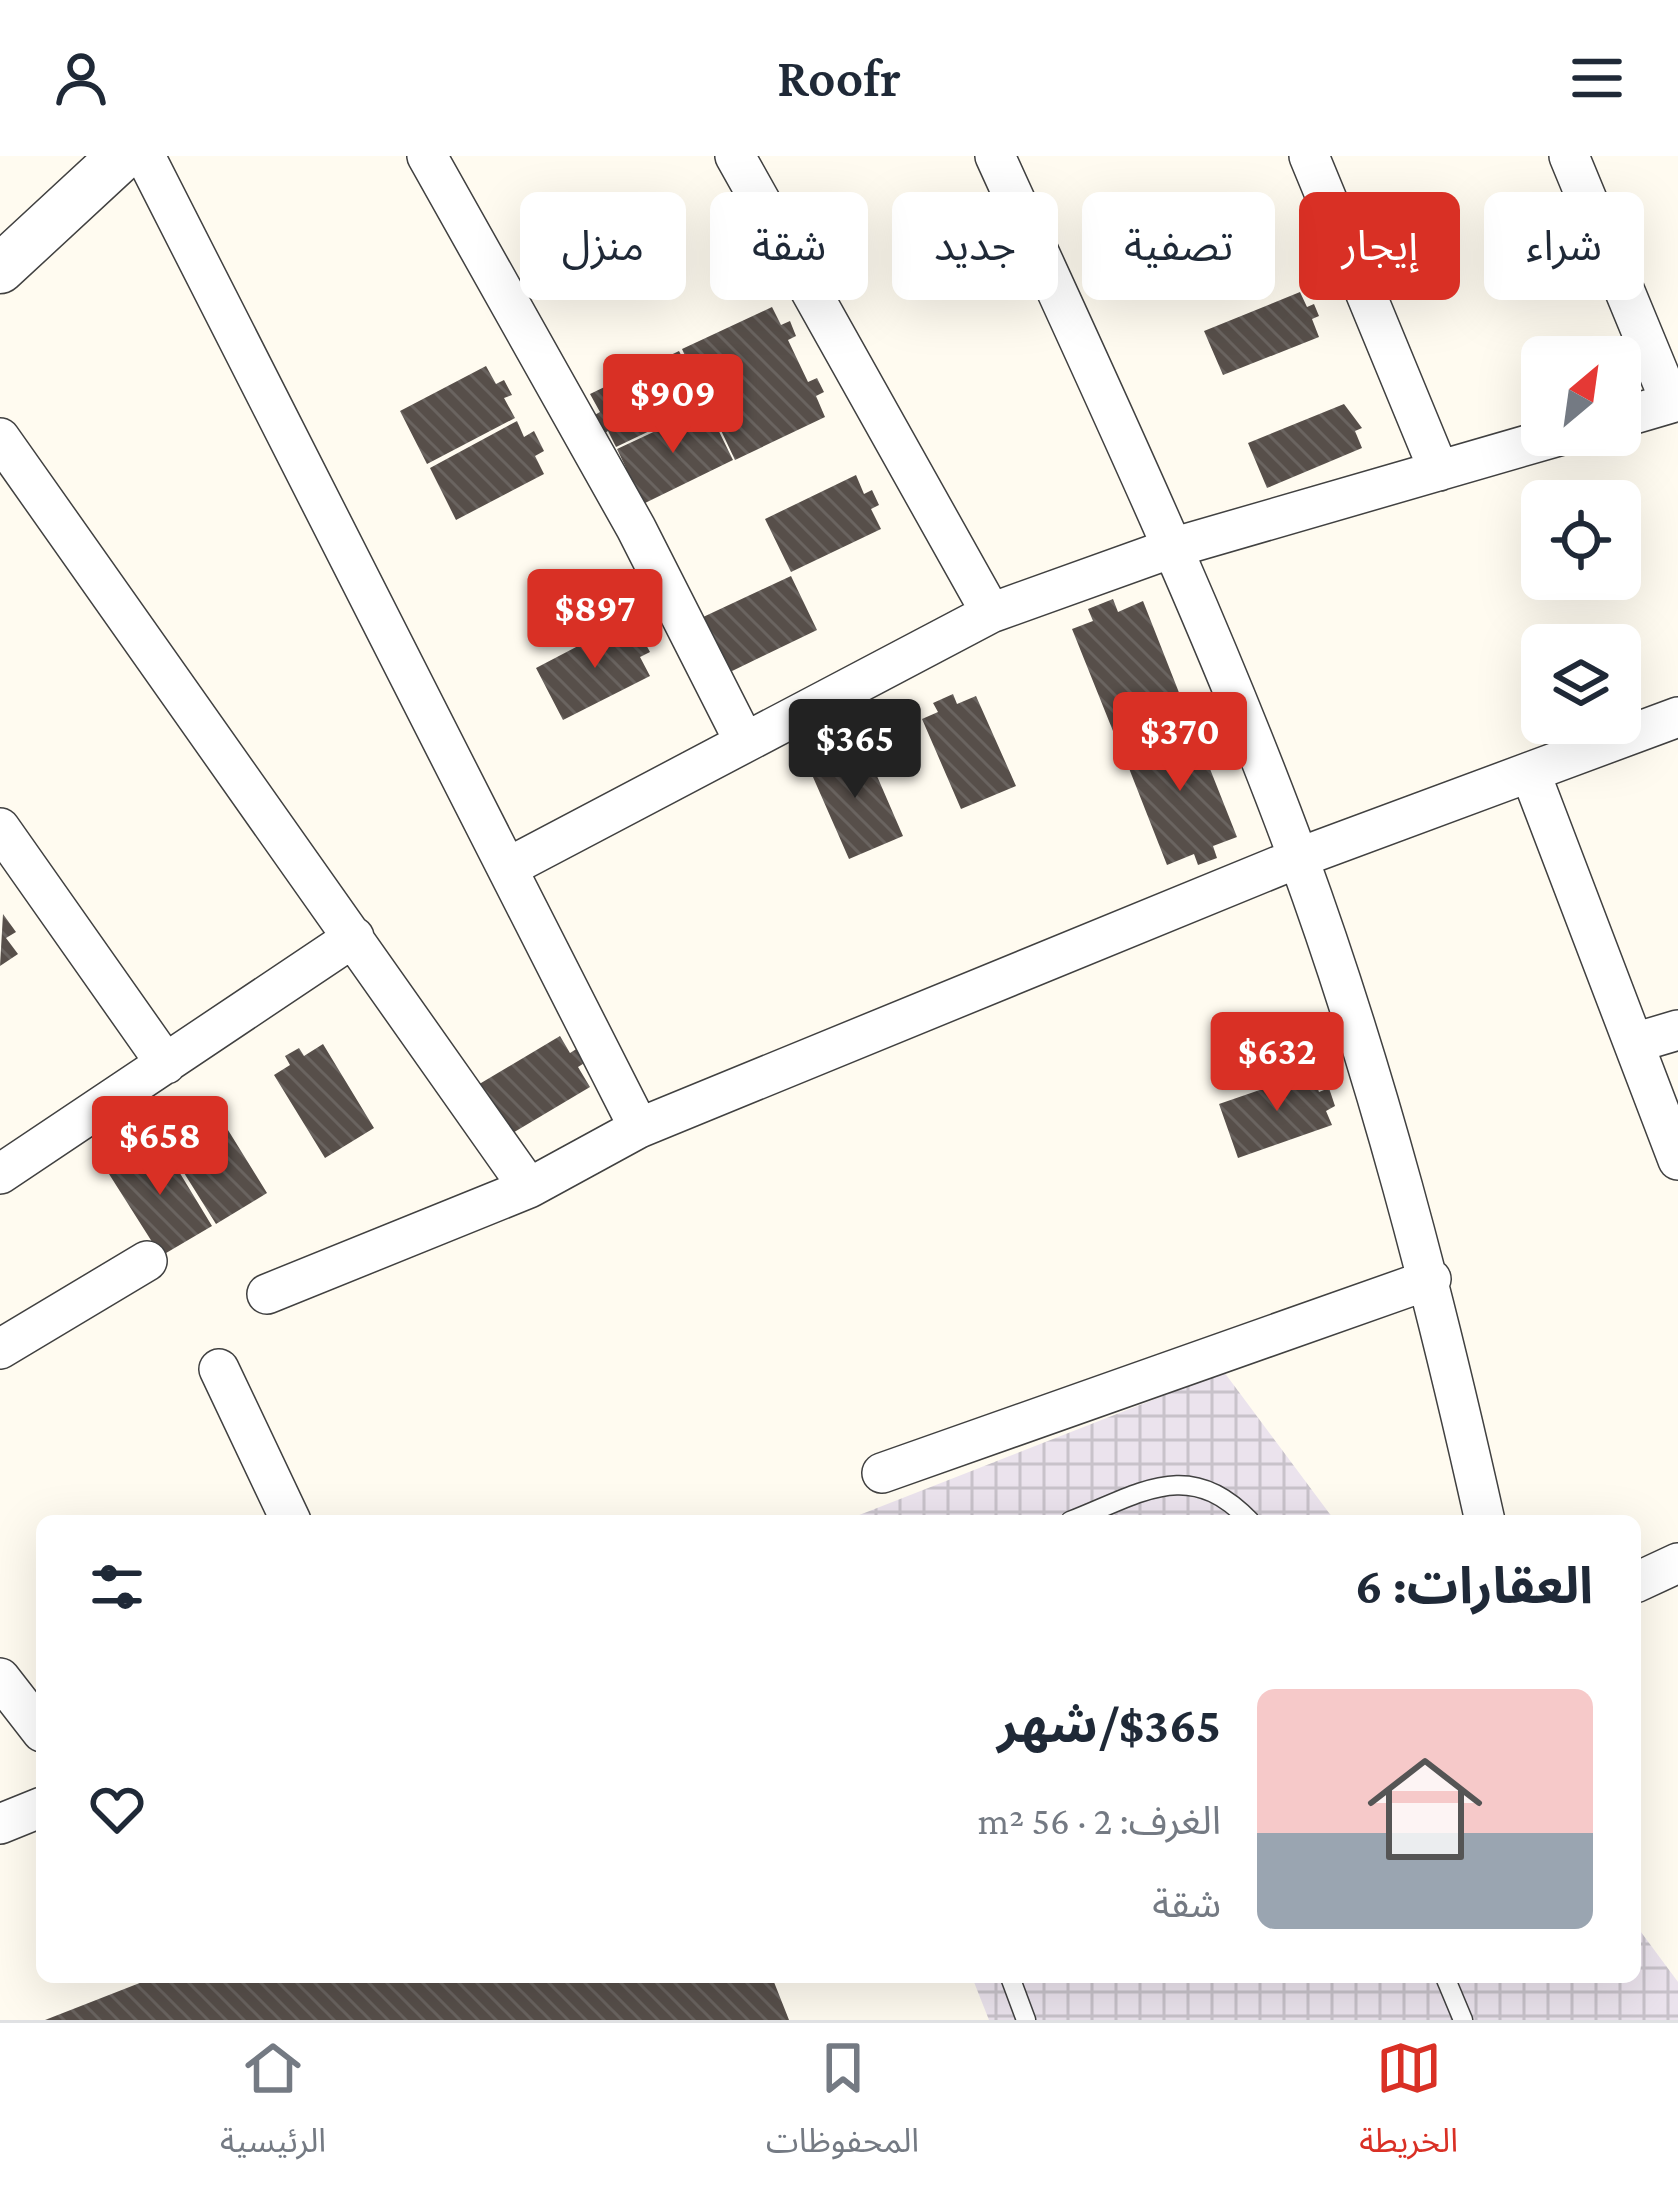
<!DOCTYPE html>
<html lang="ar">
<meta charset="utf-8">
<style>
:root{--surface:#fff;--page:#f2f2f3;--text:#1f2937;--muted:#747a83;--line:#e0e1e3;--accent:#d93025}
body{margin:0;font-family:"Crimson Pro","Noto Sans Arabic",serif;background:var(--page);color:var(--text);direction:rtl;height:100vh;display:flex;flex-direction:column;font-size:45px;white-space:nowrap}
*{box-sizing:border-box;margin:0}
p{font-size:39px;color:var(--muted)}
.icon{flex:none;width:66px;height:66px;fill:none;stroke:currentColor;stroke-width:2;stroke-linecap:round;stroke-linejoin:round}
.map{position:relative;flex:1;overflow:hidden;direction:ltr}
.side{position:absolute;left:36px;top:1359px;width:1605px;height:468px;display:flex;flex-direction:column;background:var(--surface);border-radius:18px;box-shadow:0 12px 48px #0002;direction:rtl}
.side>*{flex:none}
.guide{position:absolute;left:36px;top:36px;width:1608px;height:108px;direction:rtl;display:flex;gap:24px}
.needle{width:78px;rotate:29deg}
.fabs{position:absolute;left:1521px;top:180px;display:grid;gap:24px}
.fabs a{display:grid;place-items:center;width:120px;height:120px;border-radius:18px;background:var(--surface);box-shadow:0 12px 48px #0002;font-size:60px}
.price{position:absolute;translate:-50% -102px;padding:0 27px;border-radius:12px;background:var(--accent);color:#fff;font-size:39px;line-height:78px;filter:drop-shadow(0 3px 6px #0008)}
.price::after{content:'';position:absolute;left:50%;top:72px;width:36px;height:27px;margin-left:-18px;background:inherit;clip-path:polygon(0 0,100% 0,50% 100%)}
.price.active{background:#222;color:#fff}
ul{padding:0;list-style:none}
li{display:flex;align-items:center;gap:36px;height:300px;padding:0 48px}
li span{display:grid;place-items:center;flex:none;width:336px;height:240px;border-radius:18px;color:#555}
li>.icon{margin-inline-start:auto}
span .icon{width:144px;height:144px;fill:#fffc;stroke-width:1}
li b{font-size:51px}
h2{display:flex;justify-content:space-between;align-items:center;height:144px;padding:0 48px;font-size:51px}
.chip{padding:0 42px;border-radius:18px;background:var(--surface);box-shadow:0 12px 48px #0002;font-size:42px;line-height:108px}
.chip.active{background:var(--accent);color:#fff}
header{display:flex;justify-content:space-between;align-items:center;height:156px;padding:0 48px;background:var(--surface);font-size:54px;font-weight:600}
.dock{display:flex;justify-content:space-around;align-items:center;height:168px;border-top:3px solid var(--line);background:var(--surface);font-size:33px;color:var(--muted)}
.dock a{display:grid;justify-items:center;gap:6px}
.dock .active{color:var(--accent)}
.map>svg:first-child{display:block}
</style>
<header><svg class="icon" aria-label="menu" viewBox="0 0 24 24"><path d="M4 6h16M4 12h16M4 18h16"/></svg>Roofr<svg class="icon" aria-label="person" viewBox="0 0 24 24"><circle cx="12" cy="8" r="4"/><path d="M4 21q1-7 8-7t8 7"/></svg></header>
<div class="map">
<svg width="1678" height="1864" viewBox="0 0 1678 1864">
<defs>
<pattern id="industrial-grid" width="8" height="8" patternUnits="userSpaceOnUse" patternTransform="scale(3)"><rect width="8" height="8" fill="#ebe3ed"/><path d="M0 4h8M4 0v8" fill="none" stroke="#c8c2ca"/></pattern>
<pattern id="building-back-hatch" width="6" height="6" patternUnits="userSpaceOnUse" patternTransform="scale(3)"><rect width="6" height="6" fill="#574f4a"/><path d="M-1 5l2 2M0 0l6 6M5-1l2 2" fill="none" stroke="#6a6460"/></pattern>
</defs>
<rect width="100%" height="100%" fill="#fffbf0"/>
<path fill="url(#industrial-grid)" d="M1224,1216L1335,1365H844Z
M1635,1768L1678,1826V1864H989L972,1821H1635Z"/>
<path fill="url(#building-back-hatch)" d="M1300,136L1307,151L1314,148L1319,160L1312,163L1319,181L1223,219L1204,175Z
M772,151L781,169L790,165L796,180L788,184L808,226L817,222L824,236L816,240L825,261L735,304L708,247L616,291L608,275L599,281L591,261L600,256L590,238L679,195L704,243L682,193Z
M486,210L496,228L504,224L512,239L504,242L515,262L427,308L400,255Z
M1344,248L1362,272L1355,275L1362,292L1267,332L1248,287Z
M707,251L733,304L643,348L617,316L626,312L617,293Z
M517,265L524,281L534,275L544,295L535,300L544,318L456,364L430,312Z
M856,319L864,338L872,334L879,349L871,353L881,373L791,416L765,363Z
M791,420L817,474L728,517L701,462Z
M1113,443L1118,456L1143,445L1189,562L1119,590L1072,473L1093,465L1088,453Z
M622,467L630,481L639,476L650,496L640,501L650,520L563,564L536,512Z
M953,538L957,548L976,540L1016,630L961,653L922,563L938,556L933,547Z
M1191,565L1237,681L1213,690L1217,702L1198,709L1194,698L1167,709L1121,592Z
M840,589L844,599L864,590L903,680L849,703L809,612L825,607L821,596Z
M3,758L16,776L6,782L18,798L0,810Z
M560,880L570,897L578,892L586,906L578,911L590,931L506,981L476,930Z
M323,888L374,972L325,1002L274,919L290,909L285,900L299,892L304,900Z
M1312,916L1319,936L1329,932L1335,950L1326,955L1332,969L1238,1002L1219,948Z
M215,953L267,1037L216,1068L164,985L182,974L178,967L191,958L197,966Z
M161,986L212,1070L161,1100L109,1018L124,1008L119,1001L137,988L143,998Z
M155,1821H772L789,1864H45Z"/>
<g fill="none" stroke-linecap="round" stroke-linejoin="round">
<defs>
<path id="service" d="M1070,1365C1140,1338 1189,1300 1250,1365
M1010,1821L1026,1864
M1445,1821L1463,1864"/>
<path id="minor" d="M145,0L639,972
M427,0L636,372L743,583
M735,0L991,457
M995,0C1100,231 1210,462 1298,701C1377,917 1435,1141 1485,1365
M1309,0L1439,315
M1569,0L1671,247
M1620,262L1678,245
M0,282L529,1032L639,972L1298,702L1678,561
M1530,616L1678,1004
M0,672L166,908
M507,712L991,457L1172,392L1562,279
M1634,887L1678,874
M0,1018L354,781
M267,1138L529,1032
M0,1193L147,1105
M219,1213L291,1365
M882,1317L1431,1123
M1635,1427L1678,1407
M0,1522L42,1576
M0,1668L42,1651"/>
<path id="tertiary" d="M0,113L122,0"/>
</defs>
<use href="#service" stroke="#414141" stroke-width="21"/>
<use href="#minor" stroke="#414141" stroke-width="42"/>
<use href="#tertiary" stroke="#414141" stroke-width="51"/>
<use href="#service" stroke="#fff" stroke-width="18"/>
<use href="#minor" stroke="#fff" stroke-width="39"/>
<use href="#tertiary" stroke="#fff" stroke-width="48"/>
</g>
</svg>
<div class="fabs">
<a><svg class="needle" viewBox="-14 -14 28 28"><path d="M0-13l5 13h-10z" fill="#e53935"/><path d="M0 13l5-13h-10z" fill="#747a83"/></svg></a>
<a><svg class="icon" aria-label="locate" viewBox="0 0 24 24"><circle cx="12" cy="12" r="6"/><path d="M12 2v4M12 18v4M2 12h4M18 12h4"/></svg></a>
<a><svg class="icon" aria-label="layers" viewBox="0 0 24 24"><path d="M12 4l9 5-9 5-9-5zM3 14l9 5 9-5"/></svg></a>
</div>
<b class="price" style="left:673px;top:300px">$909</b>
<b class="price" style="left:595px;top:515px">$897</b>
<b class="price" style="left:1180px;top:638px">$370</b>
<b class="price active" style="left:855px;top:645px">$365</b>
<b class="price" style="left:1277px;top:958px">$632</b>
<b class="price" style="left:160px;top:1042px">$658</b>
<div class="guide">
<a class="chip">شراء</a>
<a class="chip active">إيجار</a>
<a class="chip">تصفية</a>
<a class="chip">جديد</a>
<a class="chip">شقة</a>
<a class="chip">منزل</a>
</div>
<section class="side">
<h2>العقارات: 6<svg class="icon" aria-label="filters" viewBox="0 0 24 24"><path d="M4 7h16M4 17h16"/><circle cx="9" cy="7" r="2"/><circle cx="15" cy="17" r="2"/></svg></h2>
<ul>
<li><span style="background:linear-gradient(#f6c9c9 60%,#9aa5b1 0)"><svg class="icon" aria-label="home" viewBox="0 0 24 24"><path d="M3 11l9-7 9 7M6 9v11h12V9"/></svg></span><div><b>$365/شهر</b><p>الغرف: 2 · 56 m²</p><p>شقة</p></div><svg class="icon" aria-label="heart" viewBox="0 0 24 24"><path d="M12 20l-8-8c-3-5 5-10 8-4 3-6 11-1 8 4z"/></svg></li>
</ul>
</section>
</div>
<nav class="dock">
<a class="active"><svg class="icon" aria-label="map" viewBox="0 0 24 24"><path d="M3 6l6-2 6 2 6-2v14l-6 2-6-2-6 2zM9 4v14M15 6v14"/></svg>الخريطة</a>
<a><svg class="icon" aria-label="saved" viewBox="0 0 24 24"><path d="M7 4h10v16l-5-4-5 4z"/></svg>المحفوظات</a>
<a><svg class="icon" aria-label="home" viewBox="0 0 24 24"><path d="M3 11l9-7 9 7M6 9v11h12V9"/></svg>الرئيسية</a>
</nav>
